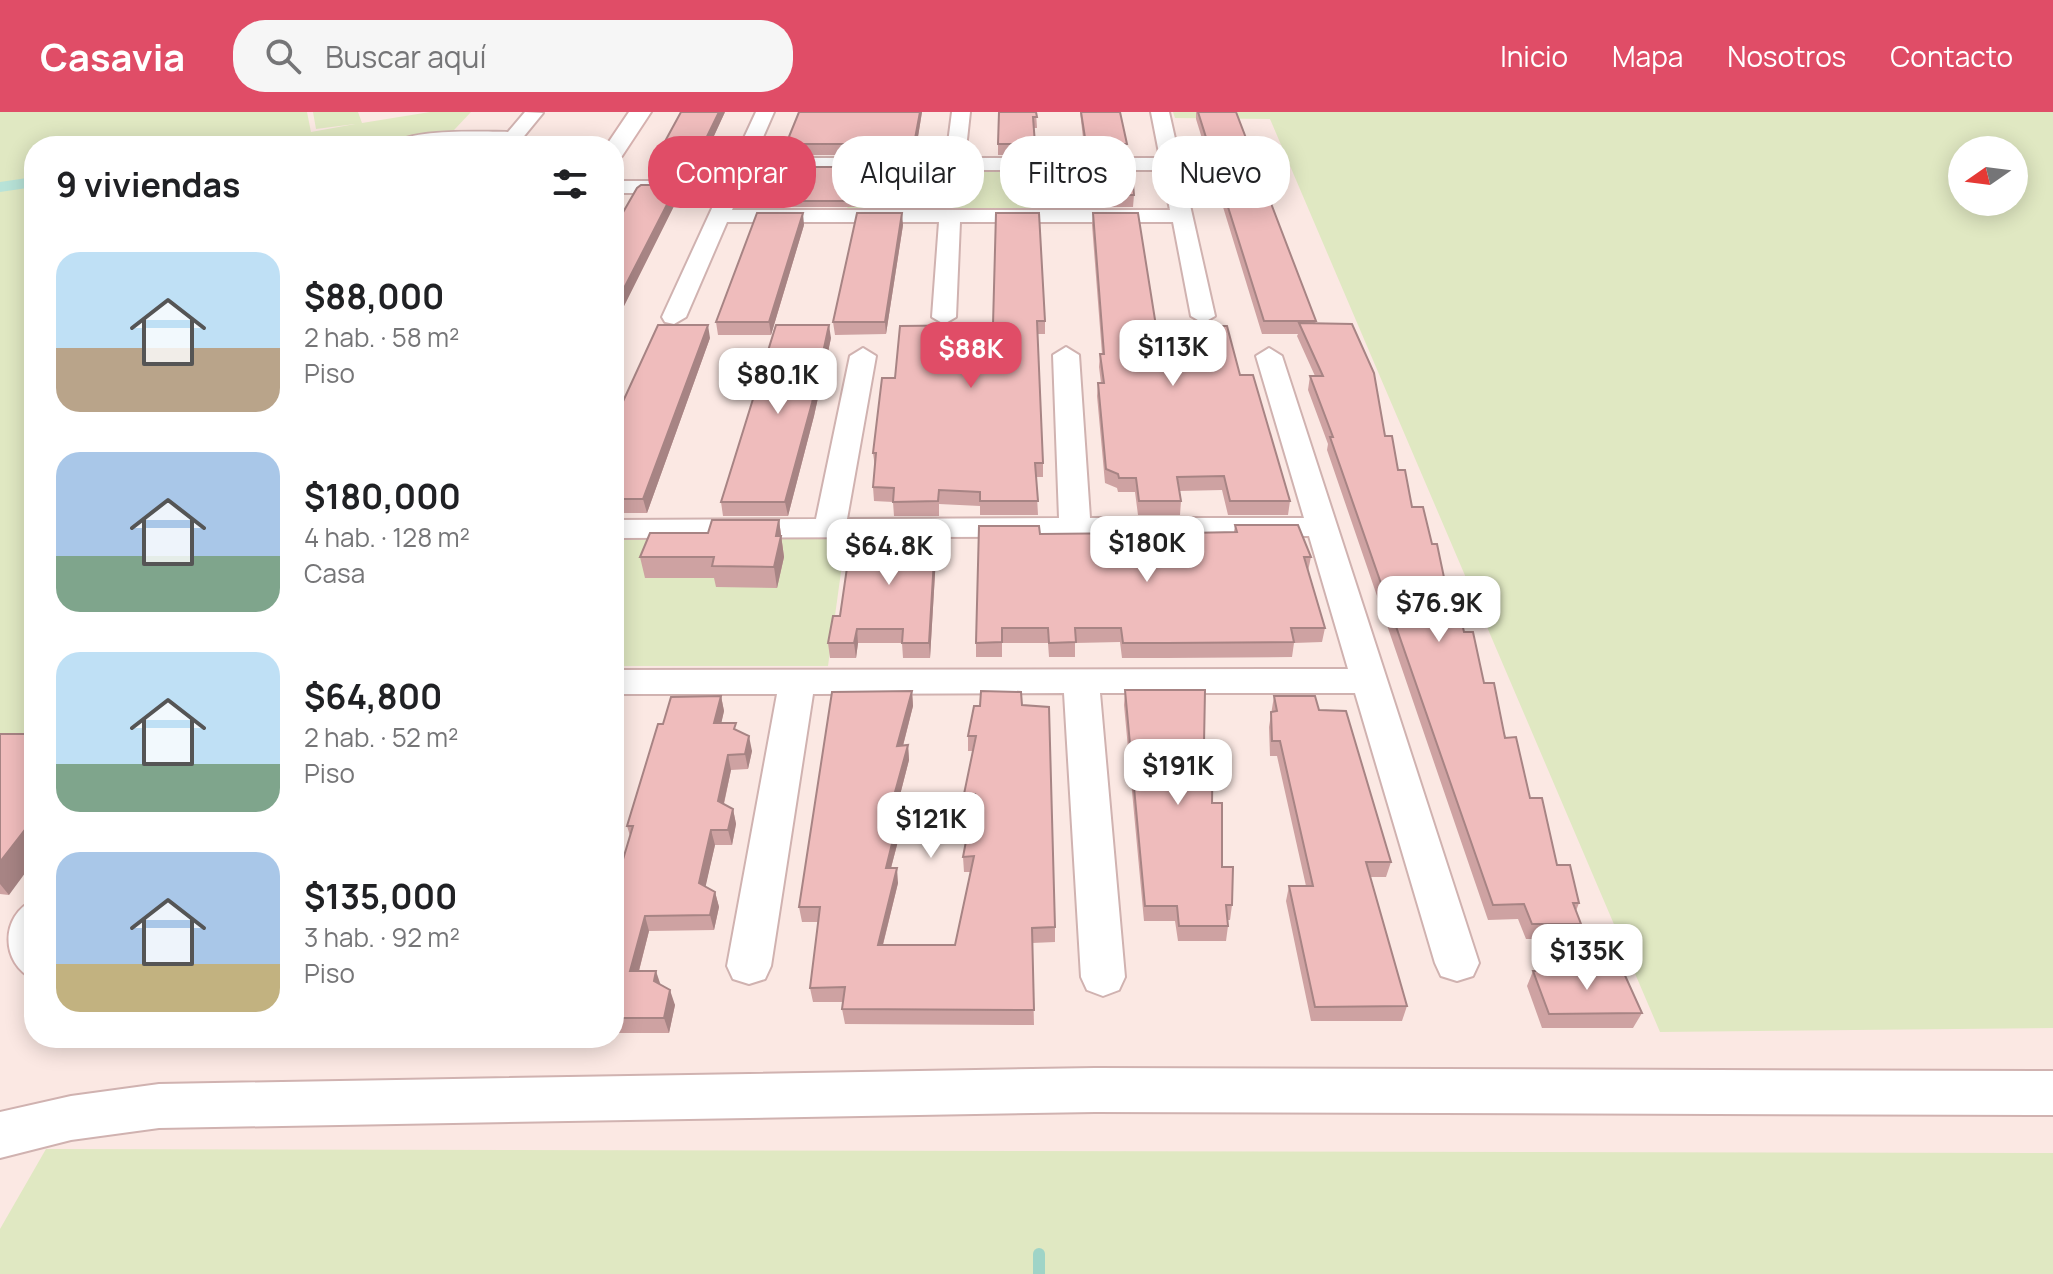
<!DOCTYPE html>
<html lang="es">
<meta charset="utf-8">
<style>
:root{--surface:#fff;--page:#f6f6f6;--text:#202124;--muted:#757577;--accent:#e04d67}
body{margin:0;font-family:Manrope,sans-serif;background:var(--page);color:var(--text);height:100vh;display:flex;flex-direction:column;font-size:30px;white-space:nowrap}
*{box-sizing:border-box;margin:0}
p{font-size:26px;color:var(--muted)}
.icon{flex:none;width:44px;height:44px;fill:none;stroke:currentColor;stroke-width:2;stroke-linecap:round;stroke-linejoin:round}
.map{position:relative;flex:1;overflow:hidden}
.sheet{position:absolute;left:24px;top:24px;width:600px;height:912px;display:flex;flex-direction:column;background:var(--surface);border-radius:32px;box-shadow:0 4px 20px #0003}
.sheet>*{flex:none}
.hud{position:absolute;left:648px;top:24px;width:760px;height:72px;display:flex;gap:16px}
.needle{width:52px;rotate:256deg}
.fabs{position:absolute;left:1948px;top:24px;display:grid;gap:16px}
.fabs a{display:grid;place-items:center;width:80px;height:80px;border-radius:50%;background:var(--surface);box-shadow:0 4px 20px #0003;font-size:40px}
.price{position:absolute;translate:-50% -68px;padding:0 18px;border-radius:16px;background:#fff;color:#222;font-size:26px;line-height:52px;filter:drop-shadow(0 2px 4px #0008)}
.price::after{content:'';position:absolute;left:50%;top:48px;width:24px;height:18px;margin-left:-12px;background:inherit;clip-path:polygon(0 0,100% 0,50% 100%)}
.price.selected{background:var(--accent);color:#fff}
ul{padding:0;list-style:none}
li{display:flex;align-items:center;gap:24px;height:200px;padding:0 32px}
li span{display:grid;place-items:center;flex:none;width:224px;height:160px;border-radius:24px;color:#555}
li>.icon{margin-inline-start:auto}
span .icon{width:96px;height:96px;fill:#fffc;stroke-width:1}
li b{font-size:34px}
h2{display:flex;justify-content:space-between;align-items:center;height:96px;padding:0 32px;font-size:34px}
.pill{padding:0 28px;border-radius:32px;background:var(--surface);box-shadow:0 4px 20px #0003;font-size:28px;line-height:72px}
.pill.selected{background:var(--accent);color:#fff}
header{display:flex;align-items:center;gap:48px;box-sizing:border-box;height:112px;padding:0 40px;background:var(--accent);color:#fff}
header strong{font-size:38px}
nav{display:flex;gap:44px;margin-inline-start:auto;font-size:28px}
.search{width:560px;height:72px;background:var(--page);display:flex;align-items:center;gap:20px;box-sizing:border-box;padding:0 28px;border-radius:32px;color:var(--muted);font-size:30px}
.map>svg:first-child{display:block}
</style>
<header>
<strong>Casavia</strong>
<div class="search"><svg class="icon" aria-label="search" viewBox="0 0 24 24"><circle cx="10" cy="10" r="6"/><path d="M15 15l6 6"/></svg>Buscar aquí</div>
<nav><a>Inicio</a><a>Mapa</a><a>Nosotros</a><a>Contacto</a></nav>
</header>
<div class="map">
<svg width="2053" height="1162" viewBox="0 0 2053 1162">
<rect width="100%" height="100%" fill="#fbe8e3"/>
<path fill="#e0e8c2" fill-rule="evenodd" d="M0,0H307L311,20L355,12L316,17L313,0H358L362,11L430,0H471L439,34H34V627L0,644Z
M1173,0H2053V916L1660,920L1270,7L1175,6ZM1962,38H2014V90H1962Z
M857,60H1060L1062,97H847Z
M846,424L828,554H614V426Z
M46,1037L2053,1041V1162H0V1117Z"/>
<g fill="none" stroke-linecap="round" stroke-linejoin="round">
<path stroke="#9fd4c7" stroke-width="12" d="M1039,1142V1162"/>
<path fill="#b8e3d8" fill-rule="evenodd" d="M34,65V75L0,80V70Z"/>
<defs>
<path id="street" d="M525,0L543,1L516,34H390C408,16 482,20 508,20Z
M756,0H774L754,46H946L952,0H970L965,46H1160L1151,0H1169L1215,204L1203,211L1191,204L1173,110H960L956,205L944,212L932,205L939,110H727L686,205L674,212L665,210L662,205L719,81H614V69H724ZM749,58H1162L1170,98H732Z
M1066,235L1079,243L1090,406H1304L1256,244L1269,236L1282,244L1479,851L1473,864L1457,869L1441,864L1435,851L1355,581H1100L1125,865L1119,878L1103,884L1087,878L1081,865L1064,581L813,582L771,854L765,867L749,872L733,867L727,854L777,582H614V558L1348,557L1309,424L614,426V408L816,407L850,244L863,236L876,244L847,407L1059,406L1053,243Z
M1095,956L2053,959V1003L1095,1000L159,1016L71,1028L0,1046V1000L71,984L159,972Z"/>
<path id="secondary" d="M629,0H651L622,44L614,46V34H606Z
M34,788V867C0,852 0,803 34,788Z"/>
</defs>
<use href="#street" stroke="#d0b2b0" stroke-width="4"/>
<use href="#secondary" stroke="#d5b1af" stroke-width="4"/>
<use href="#street" fill="#fff" fill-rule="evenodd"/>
<use href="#secondary" fill="#fff" fill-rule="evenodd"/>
</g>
<path fill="#cea2a2" d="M725,0L695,65L690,62L688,66H653L651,55Z
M922,0L915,43H788L786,32Z
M1036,0L1037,16H1034L1035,43H998V32Z
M1080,0H1120L1127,32L1126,43H1085Z
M1196,0H1236L1316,209L1315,212L1385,324L1412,395L1432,432L1446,475L1557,753L1579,791L1576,799L1581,812L1574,827H1526L1518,807L1488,808L1327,338L1328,332L1308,278L1310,264H1315L1297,224L1298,222H1262L1196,7Z
M1088,50L1134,83L1133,95H1092L1088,61Z
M912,55V61L909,70L876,95H776L775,89Z
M677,73L679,84L623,196H616L614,201V116Z
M1093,101L1156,214L1240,263L1290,389L1288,403H1228L1222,378L1179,379L1181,389L1180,403H1138L1135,380H1118L1117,376L1105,371L1097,284L1098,271H1101L1099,255L1100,242H1102L1092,113Z
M804,113L771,223H718L716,210Z
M903,113L886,222L835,223L833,210Z
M1045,209V222H1037L1043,351V365H1036L1038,403H980V394L939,392V404H894L893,390L874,389L873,375L875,355L873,341L895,266L993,213Z
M710,226L647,401H614V309Z
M831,226L814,304L788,404H723L721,390Z
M779,408L784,445L777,476L716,475L714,466H645L640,445L708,421Z
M1142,413L1187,421L1234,420L1235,413L1311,445L1308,459L1325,516L1322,530L1294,531L1292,545L1165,546H1122L1120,530L1075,531V545H1049L1048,531H1002V545H976V531L1040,422L1141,421Z
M937,428L930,546H903L902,531H858L856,546H830L828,531L840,504Z
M1125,578L1204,632L1222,755L1232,793L1230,808H1228V814L1226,829H1178L1175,809H1144L1124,593Z
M912,579L913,594L903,634L908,633L909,648L898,691L904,706L891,756L898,771L883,833H955L971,760H964L963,745L972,697H965L964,682L973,639H968V624L1022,593L1055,815V830L1032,831L1034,913L845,912L842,897L843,890H813L810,876L818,810H802L799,795Z
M721,584L724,599L721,611L737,619L752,639L748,657L731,658L724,692L733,697L736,712L732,733H715L705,775L715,780L719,795L714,818L649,819L639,859L660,873L675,893L669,921H614V764H618L630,724L627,714L663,612Z
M1274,584L1319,598L1391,750L1386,765H1370L1407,894L1402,909H1311L1286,789L1289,774H1306L1277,644H1270L1269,615Z
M0,622L9,783L0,782Z
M1533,859L1642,901L1633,916H1542L1527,874Z"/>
<path fill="#a78484" d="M719,0H725L695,65L693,53Z
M920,0H922L915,43L914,32Z
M688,51L690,62L688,66L686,55Z
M912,55V61L909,70L876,95V89Z
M677,73L679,84L623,196L620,184Z
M803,101L804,113L771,223L769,210Z
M902,101L903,113L886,222L885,210Z
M708,213L710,226L647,401L643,387Z
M829,213L831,226L814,304L788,404L785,390Z
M779,408L784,445L777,476L774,455L776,424Z
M936,414L937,428L930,546L929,531Z
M857,517L858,531L856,546L854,531Z
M912,579L913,594L899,649L897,634Z
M721,584L724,599L718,626L714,611Z
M749,624L752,639L748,657L745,642Z
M908,633L909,648L894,706L892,691Z
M728,643L731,658L721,704L718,689Z
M902,691L904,706L887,771L886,756Z
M733,697L736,712L732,733L728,718Z
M34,706V749L9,783L0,772V750Z
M711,718L715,733L703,786L699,771Z
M897,756L898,771L879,848L878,833Z
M715,780L719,795L714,818L710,803Z
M645,804L649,819L635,874L630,859Z
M656,859L661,874L654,869Z
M670,878L675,893L669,921L664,906Z"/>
<path fill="#efbcbc" stroke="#a78484" stroke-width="2" d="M681,0H719L693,53L688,51L686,55H651Z
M799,0H920L914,32H786Z
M999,0H1036L1037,5H1033L1035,32H998Z
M1081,0H1120L1127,32H1086Z
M1198,0H1236L1316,209H1264Z
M1088,50H1131L1134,83H1092Z
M787,55H912L909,64L876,89H775Z
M641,73H677L620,184H614V116L637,76Z
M757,101H803L769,210H716Z
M857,101H902L885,210H833Z
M996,101H1039L1045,209H1037L1043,351H1035L1038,389H980V380L939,378L938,389L893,390L894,376L873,375L876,341H873L882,266H895L900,214L993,213Z
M1093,101H1138L1156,214H1227L1240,263H1253L1290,389H1230L1224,364L1177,365L1181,389H1139L1136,366H1119L1118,362L1106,357L1098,271H1104L1100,242H1104Z
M1299,211L1352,212L1374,261L1385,324H1392L1398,358H1405L1412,395H1423L1432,432H1437L1446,475L1454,474L1464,520H1473L1484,571H1494L1505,626L1516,625L1530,686H1542L1557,753H1570L1579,791H1573L1581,812H1532L1524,792L1493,793L1330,325H1333L1310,264H1323Z
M658,213H708L643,387H614V309Z
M776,213H829L812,291L785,390H721Z
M712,408H779L776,424H781L774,455L712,454L714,445H640L650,421H708Z
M1142,413H1185L1187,421L1237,420L1235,413H1298L1311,445H1304L1325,516H1291L1294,530L1167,531H1123L1121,516H1075L1076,530L1049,531L1048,516H1002V530L976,531L979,414H1039L1040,422L1143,421Z
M890,414H936L929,531H902L903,517H857L854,531H828L833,504H840L850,435H882L884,422H889Z
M1125,578H1205L1204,632H1213L1212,691H1222V755H1233L1232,793H1226L1228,814H1179L1177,794H1145Z
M912,579L897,634L908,633L892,691H902L886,756H897L878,833H955L974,744L963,745L975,682H964L976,624H968L974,594H980L981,579L1021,580L1022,593L1049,595L1055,815L1032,816L1034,898L842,897L845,875L810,876L820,795H799L832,580Z
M721,584L714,611H736L734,617L749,624L745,642L728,643L718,689L733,697L728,718H711L699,771L715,780L710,803L645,804L630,859H656L654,869L670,878L664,906H614V764H618L633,714H627L658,612H663L671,585Z
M1274,584H1315L1319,598L1346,599L1391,750H1366L1407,894L1315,895L1289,774H1313L1280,629H1272L1271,600L1277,599Z
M0,622H34V706L0,750Z
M1533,859H1623L1642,901L1549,902Z"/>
</svg>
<div class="fabs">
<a><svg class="needle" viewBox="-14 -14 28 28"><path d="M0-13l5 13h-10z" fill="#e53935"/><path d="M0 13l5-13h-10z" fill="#757577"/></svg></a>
</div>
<b class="price" style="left:1173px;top:276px">$113K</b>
<b class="price selected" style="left:971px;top:278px">$88K</b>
<b class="price" style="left:778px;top:304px">$80.1K</b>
<b class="price" style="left:1147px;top:472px">$180K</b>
<b class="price" style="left:889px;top:475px">$64.8K</b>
<b class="price" style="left:1439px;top:532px">$76.9K</b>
<b class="price" style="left:1178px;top:695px">$191K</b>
<b class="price" style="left:931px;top:748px">$121K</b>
<b class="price" style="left:1587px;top:880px">$135K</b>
<div class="hud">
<a class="pill selected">Comprar</a>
<a class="pill">Alquilar</a>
<a class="pill">Filtros</a>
<a class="pill">Nuevo</a>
</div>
<section class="sheet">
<h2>9 viviendas<svg class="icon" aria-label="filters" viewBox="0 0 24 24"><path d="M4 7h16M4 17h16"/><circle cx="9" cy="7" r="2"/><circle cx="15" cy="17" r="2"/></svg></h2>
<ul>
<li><span style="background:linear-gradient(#bfe0f5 60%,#b9a48a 0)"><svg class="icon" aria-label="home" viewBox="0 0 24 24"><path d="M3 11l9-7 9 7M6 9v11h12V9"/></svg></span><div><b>$88,000</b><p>2 hab. · 58 m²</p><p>Piso</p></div></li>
<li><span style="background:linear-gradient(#a9c7e8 65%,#7fa58c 0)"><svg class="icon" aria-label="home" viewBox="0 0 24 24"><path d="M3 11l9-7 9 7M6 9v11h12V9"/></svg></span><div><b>$180,000</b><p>4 hab. · 128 m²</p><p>Casa</p></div></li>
<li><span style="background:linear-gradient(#bfe0f5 70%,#7fa58c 0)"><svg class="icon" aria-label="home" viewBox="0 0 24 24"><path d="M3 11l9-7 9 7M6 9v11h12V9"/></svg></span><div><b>$64,800</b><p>2 hab. · 52 m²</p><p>Piso</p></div></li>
<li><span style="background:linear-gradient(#a9c7e8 70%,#c2b280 0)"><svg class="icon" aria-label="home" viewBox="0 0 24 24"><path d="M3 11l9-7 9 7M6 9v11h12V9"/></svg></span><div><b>$135,000</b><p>3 hab. · 92 m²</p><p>Piso</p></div></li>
</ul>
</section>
</div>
